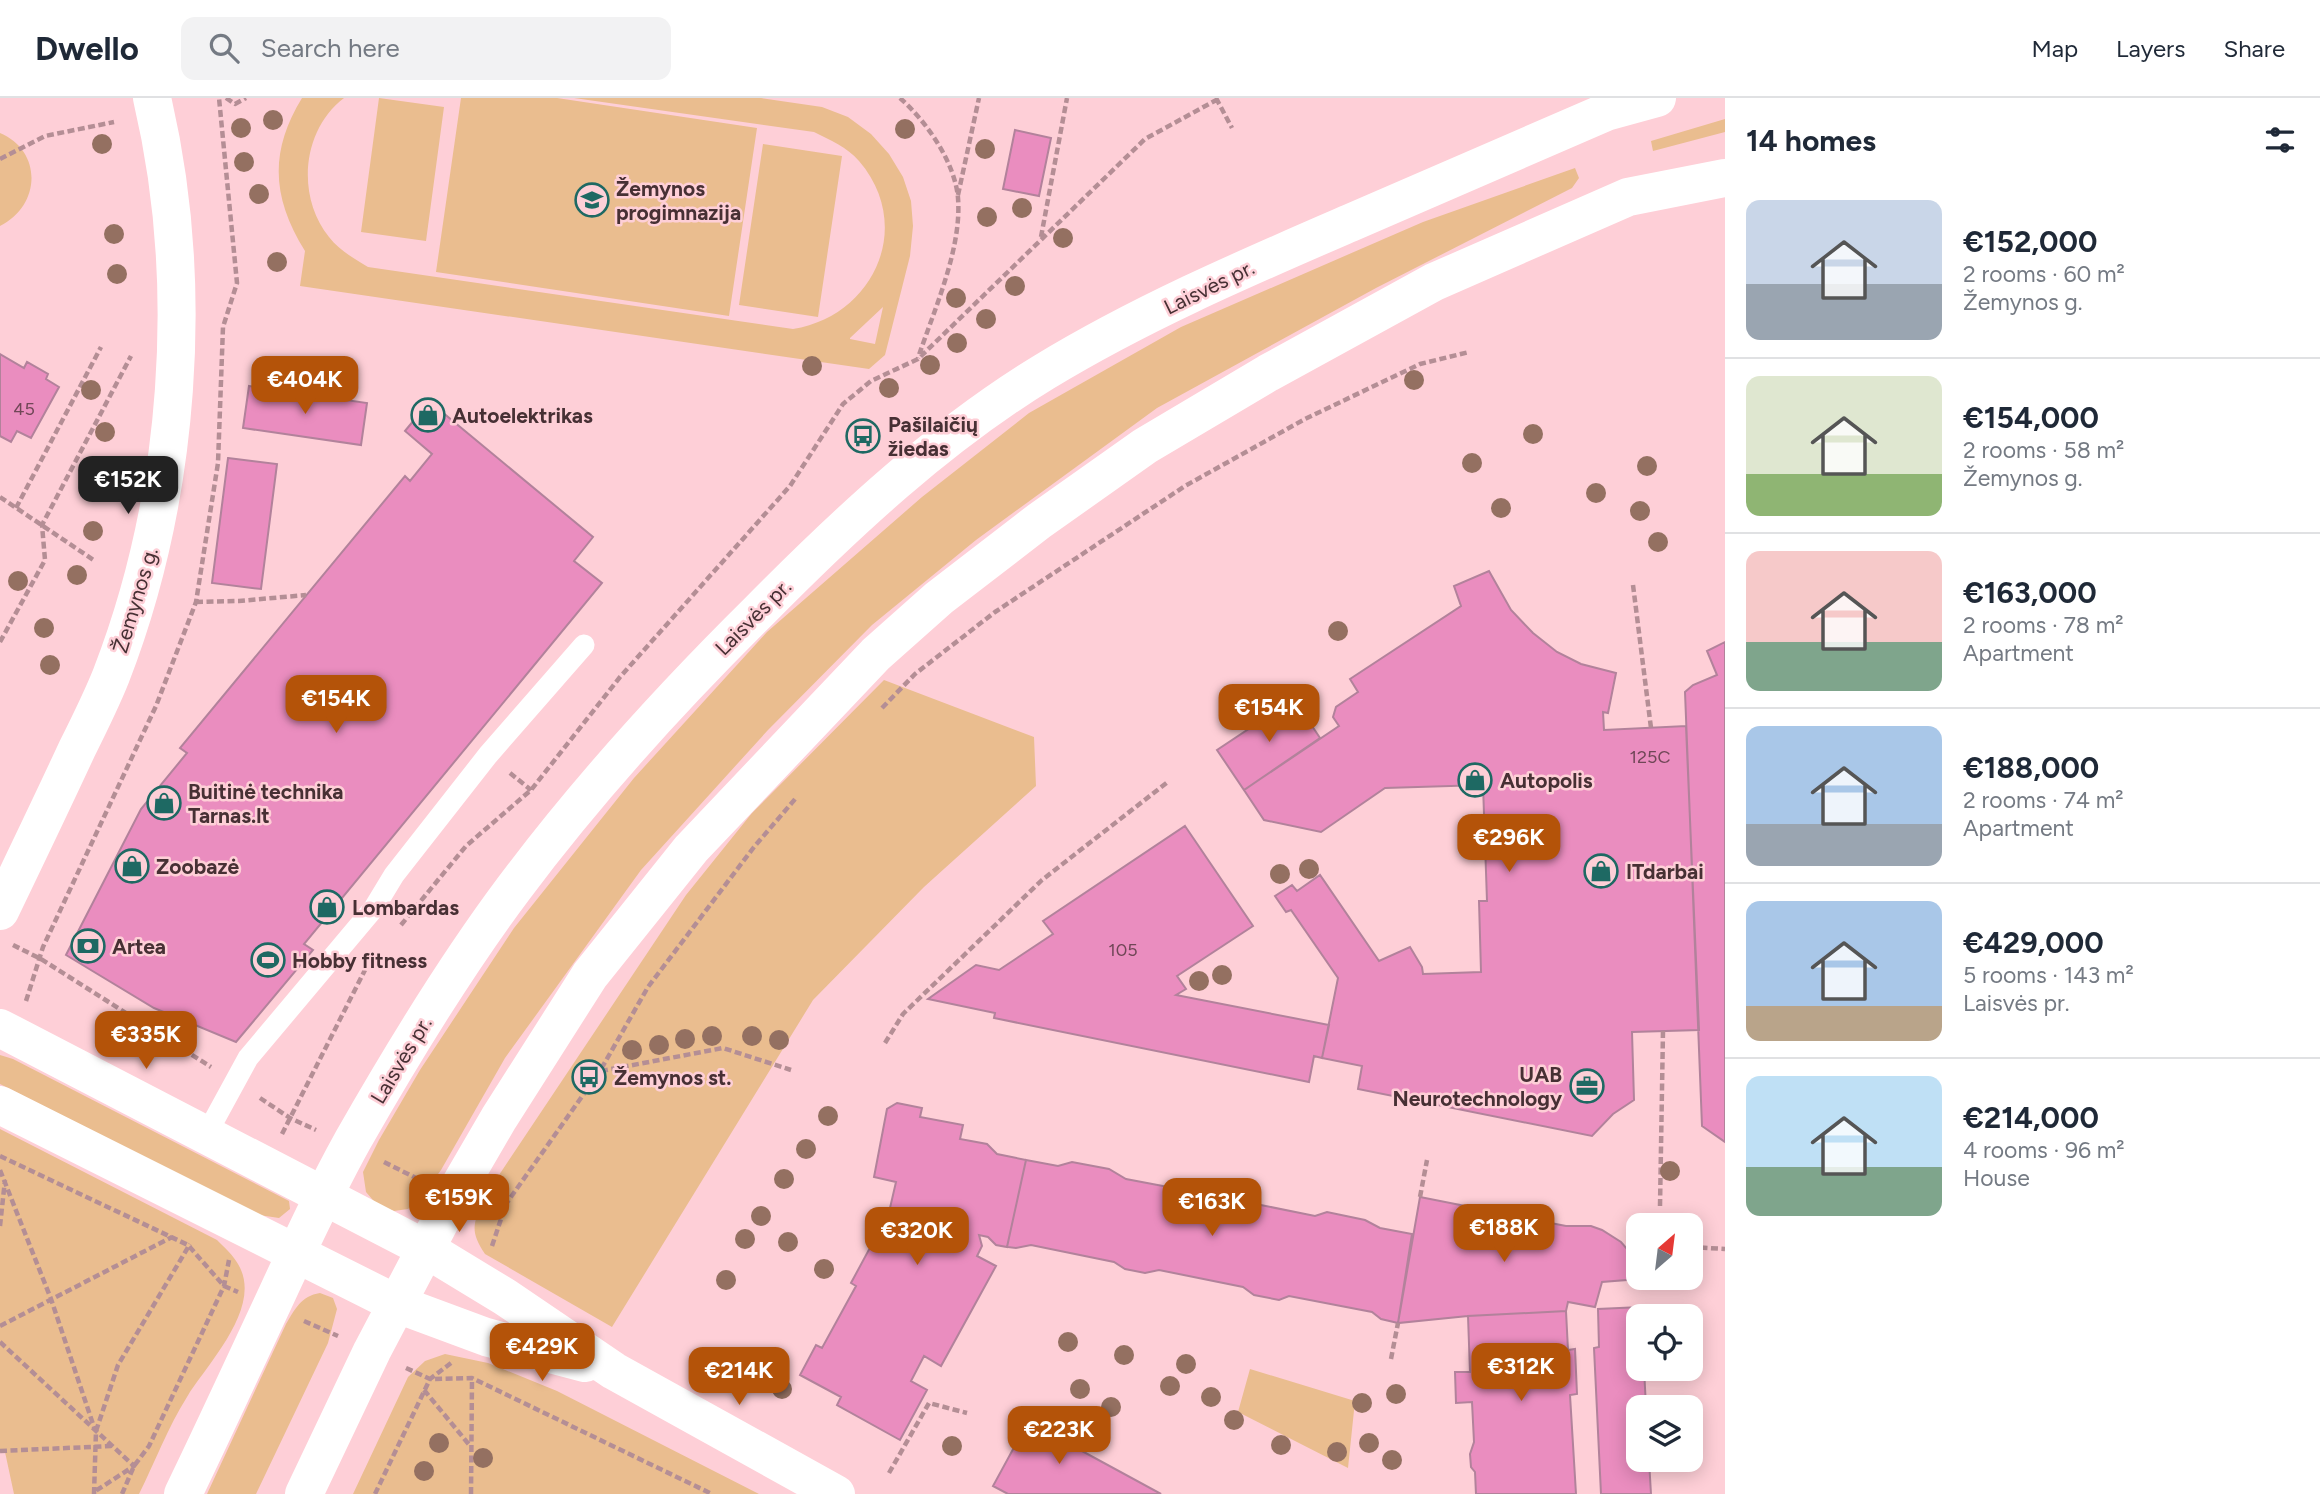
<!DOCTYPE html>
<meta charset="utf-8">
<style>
:root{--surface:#fff;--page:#f2f2f3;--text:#1f2937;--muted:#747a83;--line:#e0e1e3;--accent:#b45309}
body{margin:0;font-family:Figtree,sans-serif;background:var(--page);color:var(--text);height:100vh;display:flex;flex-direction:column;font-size:26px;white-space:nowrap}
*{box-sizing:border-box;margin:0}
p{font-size:23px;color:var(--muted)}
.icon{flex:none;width:38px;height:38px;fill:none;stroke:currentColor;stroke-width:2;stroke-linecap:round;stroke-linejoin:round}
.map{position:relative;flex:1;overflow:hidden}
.side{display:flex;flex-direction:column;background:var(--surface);width:595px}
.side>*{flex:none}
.needle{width:46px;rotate:28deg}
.controls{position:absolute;left:1626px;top:1115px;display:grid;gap:14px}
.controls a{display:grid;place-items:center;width:77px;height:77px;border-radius:14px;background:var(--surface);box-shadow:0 4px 18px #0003;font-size:35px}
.price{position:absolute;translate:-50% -60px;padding:0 16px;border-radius:14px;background:var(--accent);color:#fff;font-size:23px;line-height:46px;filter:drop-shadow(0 2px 4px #0008)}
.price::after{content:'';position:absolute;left:50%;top:42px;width:21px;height:16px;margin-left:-10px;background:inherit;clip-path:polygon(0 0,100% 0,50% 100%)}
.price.on{background:#222;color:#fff}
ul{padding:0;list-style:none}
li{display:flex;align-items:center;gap:21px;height:175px;padding:0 21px}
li+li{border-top:2px solid var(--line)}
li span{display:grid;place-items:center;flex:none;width:196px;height:140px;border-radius:14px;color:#555}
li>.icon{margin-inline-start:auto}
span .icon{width:84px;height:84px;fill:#fffc;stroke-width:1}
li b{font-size:30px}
h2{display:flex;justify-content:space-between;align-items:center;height:84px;padding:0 21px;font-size:30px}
header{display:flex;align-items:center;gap:42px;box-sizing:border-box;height:98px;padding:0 35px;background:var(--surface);border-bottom:2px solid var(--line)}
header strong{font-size:33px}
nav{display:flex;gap:38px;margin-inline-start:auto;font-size:24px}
.search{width:490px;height:63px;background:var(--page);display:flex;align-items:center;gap:18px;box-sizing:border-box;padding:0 24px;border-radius:14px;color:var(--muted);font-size:26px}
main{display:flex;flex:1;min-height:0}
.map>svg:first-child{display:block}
</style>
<header>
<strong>Dwello</strong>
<div class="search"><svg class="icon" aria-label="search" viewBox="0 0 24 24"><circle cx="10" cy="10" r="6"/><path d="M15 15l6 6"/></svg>Search here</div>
<nav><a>Map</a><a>Layers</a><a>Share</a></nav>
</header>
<main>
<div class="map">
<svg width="1725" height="1396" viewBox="0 0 1725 1396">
<rect width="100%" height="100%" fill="#fecfd7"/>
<path fill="#eabd8f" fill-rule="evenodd" d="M302,0H344C302,32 296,98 329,139C339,152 353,160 368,169L793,231C874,218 915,128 859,63C847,49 830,42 814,34L574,0H761L822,9L848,19L871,36L889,56L903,79L911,103L913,128L910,158L885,257L869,271L300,188L305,153C272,100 269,54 302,0ZM883,209L875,246L850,241V240Z
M379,0L444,9L426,143L361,134Z
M461,0H557L757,30L729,218L436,174Z
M1725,21V34L1653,53L1651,43Z
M0,35C43,53 41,108 0,128Z
M763,46L842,58L818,219L739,207Z
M1575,70L1579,80L1572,90L1376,190L1157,310L976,442L872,527L768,632L641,772L505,960L441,1072L419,1102L408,1111L394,1113L378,1108L366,1094L363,1074L379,1042L420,972L514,830L634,680L767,534L922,399L1029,315L1181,229L1423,124Z
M884,582L1034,639L1036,688L924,789L813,902L612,1229L485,1156C469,1132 474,1126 483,1101L686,797L752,715Z
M0,957L13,961L289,1103L290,1111L279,1120L259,1117L0,986Z
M0,1031L217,1142C224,1149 233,1157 238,1166C264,1209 207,1266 187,1299C168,1329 155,1364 139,1396H14L5,1354L0,1353Z
M320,1195L333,1200L337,1211L328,1245L256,1396H207L286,1226C295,1211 301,1198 320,1195Z
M445,1256L488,1265L557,1293L759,1396H353L408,1279L425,1263Z
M1250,1271L1355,1303L1348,1370L1238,1314Z"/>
<path fill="#ea8dbf" stroke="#b2829b" stroke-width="2" d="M1015,32L1051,40L1039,98L1003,91Z
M0,256L24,270L27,264L48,276L46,281L59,289L31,340L17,333L11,344L0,338Z
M249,288L367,305L361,347L243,330Z
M424,310L437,320L442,314L593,439L574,463L602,485L304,846L313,852L236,944L154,910L66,857L141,711L187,655L180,650L405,378L410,383L432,356L405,333Z
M228,360L277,366L261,491L212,485Z
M1489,473L1511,512L1533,535L1557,554L1581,566L1616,575L1608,615L1603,614L1604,632L1686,628L1699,932L1632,934L1634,1002L1613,1016L1592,1038L1358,991L1362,968L1322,960L1338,880L1291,812L1286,814L1275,798L1292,787L1297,793L1320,777L1379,863L1410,849L1422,869L1423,876L1481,874L1479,803H1487L1483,687L1385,690L1321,734L1264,722L1244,692L1339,628L1333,619L1336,609L1358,594L1350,581L1461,508L1454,488Z
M1725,544V1044L1702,1028L1685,594L1693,587L1717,577L1707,553Z
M1294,601L1320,640L1244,692L1217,652Z
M1185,728L1253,828L1177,878L1186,891L1176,897L1329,927L1322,960L1314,958L1309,984L994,920L995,915L928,901L976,867L999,872L1053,836L1043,823Z
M897,1005L922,1010L920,1019L963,1027L960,1041L987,1046L997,1056L1026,1062L1007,1149L996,1147L988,1139L979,1137L982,1148L977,1158L996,1168L941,1268L924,1258L911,1283L927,1292L900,1342L837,1307L841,1299L800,1277L816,1247L822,1250L856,1188L851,1185L879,1133L885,1136L899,1112L890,1110L896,1084L874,1079L887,1011Z
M1026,1062L1058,1068L1072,1064L1109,1071L1126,1081L1184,1092L1200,1088L1236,1095L1251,1105L1315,1118L1327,1114L1365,1122L1380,1130L1412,1136L1398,1225L1381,1221L1372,1214L1289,1198L1279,1202L1254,1197L1243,1189L1159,1172L1145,1175L1125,1171L1114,1164L1031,1147L1016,1150L1007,1149Z
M1420,1099L1566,1128H1591L1602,1132L1621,1144L1628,1152L1638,1170L1639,1181L1602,1184L1595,1209L1568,1204L1566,1213L1468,1218L1398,1225Z
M1641,1209L1642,1218H1638V1270H1644L1646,1309H1638V1362H1649L1651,1396H1601L1594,1250L1599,1249L1598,1211Z
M1566,1213L1568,1252L1575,1251L1577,1296L1570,1297L1576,1396H1476L1475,1374L1471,1369L1470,1356L1474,1344L1472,1304L1456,1305L1455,1274H1470L1468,1218Z
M1035,1311L1065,1327L1058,1340L1161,1396H1008L993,1388Z"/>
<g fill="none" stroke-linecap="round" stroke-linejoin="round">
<path stroke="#b48e95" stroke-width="4.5" stroke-dasharray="7 3.5" stroke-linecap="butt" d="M226,0L235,6L246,0
M900,0C926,23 955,64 958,100C962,151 934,212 918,260
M1216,0L1232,30
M0,61L45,38L114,24
M958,97L979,0
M1041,139L1067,0
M0,399L95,463
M16,410L101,249
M1633,487L1651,630
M196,504L239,503L306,497
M0,544L45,462L42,427L131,258
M882,610L915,576L995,514L1185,388L1305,321L1420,266L1469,254
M510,675L531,692
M401,827L466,748L531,692L620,579L790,388L843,306L871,283L918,261L1145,41L1220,0
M13,847L41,861L211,969
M26,903L43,849L156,608L196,504L218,365L223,229L237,185L219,0
M885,945L903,916L1042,782L1169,683
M601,973L723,950L791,972
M260,1000L290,1020L316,1032
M282,1036L365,872
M0,1058L188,1147L224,1188L238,1194
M384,1064L420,1082
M0,1072L51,1201L95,1332
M1420,1099L1427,1062
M1660,1108L1663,933
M0,1128L5,1082
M492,1148L506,1106L600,973L648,889L754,749L796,700
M1690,1149L1725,1151
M304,1223L338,1238
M0,1228L172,1139
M0,1244L134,1368L94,1394
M1391,1261L1398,1225
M406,1270L430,1281L472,1280L712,1396
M424,1292L471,1349
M0,1353L111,1348
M889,1375L929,1305L967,1315
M94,1396L96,1333L118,1267L190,1146
M122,1396L134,1368L149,1348L224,1188L229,1162
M375,1396L430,1281L451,1265
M471,1396L472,1280"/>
<path stroke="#fff" stroke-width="21" d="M206,1037L248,960L374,810L394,777L488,657L584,547"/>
<path stroke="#fff" stroke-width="38" d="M0,930L426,1151L505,1199L614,1273L836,1396
M0,1007L397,1206L486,1239L585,1265"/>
<path stroke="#fff" stroke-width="38" d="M0,813C26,759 52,705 77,651C89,627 101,603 111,578C180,400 196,187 152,0"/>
<path stroke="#fff" stroke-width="38" d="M183,1396C213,1334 242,1271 271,1209C297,1153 323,1096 353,1042C402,956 454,870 514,790C588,691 672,599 760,512C846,425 939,338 1044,274C1141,215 1246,170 1350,125C1436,88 1521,51 1606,14L1657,0
M304,1396L372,1253L453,1099L499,1020L590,877L691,751L876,556L939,500L1039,423L1145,348L1268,275L1434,184L1628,99L1725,80"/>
</g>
<g fill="#947061">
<circle cx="273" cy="22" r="10"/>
<circle cx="241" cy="30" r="10"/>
<circle cx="905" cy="31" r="10"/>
<circle cx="102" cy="46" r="10"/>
<circle cx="985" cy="51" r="10"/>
<circle cx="244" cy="64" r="10"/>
<circle cx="259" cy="96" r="10"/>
<circle cx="1022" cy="110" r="10"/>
<circle cx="987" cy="119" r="10"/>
<circle cx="114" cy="136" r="10"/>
<circle cx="1063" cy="140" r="10"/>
<circle cx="277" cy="164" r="10"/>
<circle cx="117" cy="176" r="10"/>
<circle cx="1015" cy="188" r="10"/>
<circle cx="956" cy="200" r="10"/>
<circle cx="986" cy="221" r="10"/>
<circle cx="957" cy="245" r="10"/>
<circle cx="930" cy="267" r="10"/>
<circle cx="812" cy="268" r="10"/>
<circle cx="1414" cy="282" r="10"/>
<circle cx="889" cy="290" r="10"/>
<circle cx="91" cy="292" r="10"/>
<circle cx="105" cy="334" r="10"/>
<circle cx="1533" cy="336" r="10"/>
<circle cx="1472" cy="365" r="10"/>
<circle cx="1647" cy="368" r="10"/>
<circle cx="100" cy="377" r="10"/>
<circle cx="1596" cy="395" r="10"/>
<circle cx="1501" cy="410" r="10"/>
<circle cx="1640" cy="413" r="10"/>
<circle cx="93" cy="433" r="10"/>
<circle cx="1658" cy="444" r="10"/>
<circle cx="77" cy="477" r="10"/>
<circle cx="18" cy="483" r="10"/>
<circle cx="44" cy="530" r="10"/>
<circle cx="1338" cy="533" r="10"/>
<circle cx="50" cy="567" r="10"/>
<circle cx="1309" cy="771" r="10"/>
<circle cx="1280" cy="776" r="10"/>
<circle cx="1222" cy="877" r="10"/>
<circle cx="1199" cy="883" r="10"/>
<circle cx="712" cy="938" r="10"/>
<circle cx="752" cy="938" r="10"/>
<circle cx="685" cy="941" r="10"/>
<circle cx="779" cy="942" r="10"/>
<circle cx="659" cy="947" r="10"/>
<circle cx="632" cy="952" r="10"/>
<circle cx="828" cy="1018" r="10"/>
<circle cx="806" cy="1051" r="10"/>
<circle cx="1670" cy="1073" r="10"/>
<circle cx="784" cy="1081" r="10"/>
<circle cx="761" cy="1118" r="10"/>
<circle cx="745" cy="1141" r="10"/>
<circle cx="788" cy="1144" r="10"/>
<circle cx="824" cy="1171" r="10"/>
<circle cx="726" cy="1182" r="10"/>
<circle cx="1068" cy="1244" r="10"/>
<circle cx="1124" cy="1257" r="10"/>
<circle cx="726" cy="1259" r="10"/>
<circle cx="1186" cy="1266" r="10"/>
<circle cx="1170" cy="1288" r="10"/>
<circle cx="782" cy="1291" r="10"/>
<circle cx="1080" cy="1291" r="10"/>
<circle cx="1396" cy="1296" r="10"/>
<circle cx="1211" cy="1299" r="10"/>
<circle cx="1362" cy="1305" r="10"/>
<circle cx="1111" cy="1309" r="10"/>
<circle cx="1234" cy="1322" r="10"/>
<circle cx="439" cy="1345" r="10"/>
<circle cx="1369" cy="1345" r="10"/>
<circle cx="1281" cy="1347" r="10"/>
<circle cx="952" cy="1348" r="10"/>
<circle cx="1337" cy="1354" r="10"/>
<circle cx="483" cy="1360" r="10"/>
<circle cx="1392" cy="1362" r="10"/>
<circle cx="424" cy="1373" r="10"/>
</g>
<defs>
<symbol id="school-ring" viewBox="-11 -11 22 22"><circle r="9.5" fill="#fecfd7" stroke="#1e6963" stroke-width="1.5"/><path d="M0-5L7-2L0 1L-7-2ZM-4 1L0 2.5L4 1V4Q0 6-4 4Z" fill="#1e6963"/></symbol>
<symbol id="shop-ring" viewBox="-11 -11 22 22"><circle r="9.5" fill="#fecfd7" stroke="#1e6963" stroke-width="1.5"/><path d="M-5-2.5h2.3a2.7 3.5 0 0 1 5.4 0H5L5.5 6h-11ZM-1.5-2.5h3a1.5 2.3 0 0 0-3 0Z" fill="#1e6963"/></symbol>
<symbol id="bus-ring" viewBox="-11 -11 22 22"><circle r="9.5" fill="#fecfd7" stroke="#1e6963" stroke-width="1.5"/><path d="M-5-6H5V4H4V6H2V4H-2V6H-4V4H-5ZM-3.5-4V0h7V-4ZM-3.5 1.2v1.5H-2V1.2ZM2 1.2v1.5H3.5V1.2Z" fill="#1e6963"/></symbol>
<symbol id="bank-ring" viewBox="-11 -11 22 22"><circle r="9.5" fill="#fecfd7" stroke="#1e6963" stroke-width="1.5"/><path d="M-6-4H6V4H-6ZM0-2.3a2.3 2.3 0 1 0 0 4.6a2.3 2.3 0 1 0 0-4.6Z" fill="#1e6963"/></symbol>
<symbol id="stadium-ring" viewBox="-11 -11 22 22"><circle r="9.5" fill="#fecfd7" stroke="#1e6963" stroke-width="1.5"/><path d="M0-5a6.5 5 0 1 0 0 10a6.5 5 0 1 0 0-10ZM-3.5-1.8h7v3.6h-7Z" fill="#1e6963"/></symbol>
<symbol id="office-ring" viewBox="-11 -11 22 22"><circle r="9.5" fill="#fecfd7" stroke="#1e6963" stroke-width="1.5"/><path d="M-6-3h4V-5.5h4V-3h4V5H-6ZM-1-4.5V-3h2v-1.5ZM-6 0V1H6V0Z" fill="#1e6963"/></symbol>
</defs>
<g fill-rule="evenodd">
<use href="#school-ring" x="573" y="83" width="38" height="38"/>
<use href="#shop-ring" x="409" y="298" width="38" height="38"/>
<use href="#bus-ring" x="844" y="319" width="38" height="38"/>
<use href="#shop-ring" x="1456" y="663" width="38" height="38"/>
<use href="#shop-ring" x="145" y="686" width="38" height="38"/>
<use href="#shop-ring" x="113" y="749" width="38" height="38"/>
<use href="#shop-ring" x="1582" y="754" width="38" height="38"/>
<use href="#shop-ring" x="308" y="790" width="38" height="38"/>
<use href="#bank-ring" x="69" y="829" width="38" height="38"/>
<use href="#stadium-ring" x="249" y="843" width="38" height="38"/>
<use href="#bus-ring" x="570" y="960" width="38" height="38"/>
<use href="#office-ring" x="1568" y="969" width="38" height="38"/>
</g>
<g text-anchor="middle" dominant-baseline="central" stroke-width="5" stroke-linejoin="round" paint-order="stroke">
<g font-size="18" fill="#704757">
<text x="24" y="311">45</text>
<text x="1650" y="659">125C</text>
<text x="1123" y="852">105</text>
</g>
<g font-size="21" font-weight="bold" fill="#473034" stroke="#fecfd7" text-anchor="start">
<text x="616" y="90">Žemynos<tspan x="616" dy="24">progimnazija</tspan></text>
<text x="452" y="317">Autoelektrikas</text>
<text x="888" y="326">Pašilaičių<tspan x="888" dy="24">žiedas</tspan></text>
<text x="1500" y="682">Autopolis</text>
<text x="188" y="693">Buitinė technika<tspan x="188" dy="24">Tarnas.lt</tspan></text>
<text x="156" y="768">Zoobazė</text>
<text x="1626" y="773">ITdarbai</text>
<text x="352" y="809">Lombardas</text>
<text x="112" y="848">Artea</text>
<text x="292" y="862">Hobby fitness</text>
<text x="1562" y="976" text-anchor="end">UAB<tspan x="1562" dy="24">Neurotechnology</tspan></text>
<text x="614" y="979">Žemynos st.</text>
</g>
<g font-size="21" fill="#473034" stroke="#fecfd7">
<text transform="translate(1209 189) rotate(-26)">Laisvės pr.</text>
<text transform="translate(135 502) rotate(-73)">Žemynos g.</text>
<text transform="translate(753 519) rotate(-45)">Laisvės pr.</text>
<text transform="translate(401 962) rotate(-59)">Laisvės pr.</text>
</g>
</g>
</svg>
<div class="controls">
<a><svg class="needle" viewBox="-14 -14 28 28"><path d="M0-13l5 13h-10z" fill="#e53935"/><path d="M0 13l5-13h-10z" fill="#747a83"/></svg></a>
<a><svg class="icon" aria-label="locate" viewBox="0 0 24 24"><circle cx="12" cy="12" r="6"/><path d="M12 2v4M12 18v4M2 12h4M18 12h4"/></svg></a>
<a><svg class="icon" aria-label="layers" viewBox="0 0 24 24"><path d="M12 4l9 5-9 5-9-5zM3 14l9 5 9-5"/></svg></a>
</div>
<b class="price" style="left:305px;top:318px">€404K</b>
<b class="price on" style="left:128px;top:418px">€152K</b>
<b class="price" style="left:336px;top:637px">€154K</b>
<b class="price" style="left:1269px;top:646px">€154K</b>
<b class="price" style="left:1509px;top:776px">€296K</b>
<b class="price" style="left:146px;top:973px">€335K</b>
<b class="price" style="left:459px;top:1136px">€159K</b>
<b class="price" style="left:1212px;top:1140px">€163K</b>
<b class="price" style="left:1504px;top:1166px">€188K</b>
<b class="price" style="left:917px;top:1169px">€320K</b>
<b class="price" style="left:542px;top:1285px">€429K</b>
<b class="price" style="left:1521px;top:1305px">€312K</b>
<b class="price" style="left:739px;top:1309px">€214K</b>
<b class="price" style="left:1059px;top:1368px">€223K</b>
</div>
<section class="side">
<h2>14 homes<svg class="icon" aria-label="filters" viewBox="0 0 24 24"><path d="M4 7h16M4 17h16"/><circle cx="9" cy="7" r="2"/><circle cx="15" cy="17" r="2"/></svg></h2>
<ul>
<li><span style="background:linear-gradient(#c9d6e8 60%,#9aa5b1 0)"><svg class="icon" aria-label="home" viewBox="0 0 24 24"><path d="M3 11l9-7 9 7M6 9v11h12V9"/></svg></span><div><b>€152,000</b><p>2 rooms · 60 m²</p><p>Žemynos g.</p></div></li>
<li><span style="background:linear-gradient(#dfe7d0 70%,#8fb573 0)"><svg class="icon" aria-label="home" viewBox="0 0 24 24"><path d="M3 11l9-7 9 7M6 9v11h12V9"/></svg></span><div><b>€154,000</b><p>2 rooms · 58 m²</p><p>Žemynos g.</p></div></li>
<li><span style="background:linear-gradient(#f6c9c9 65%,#7fa58c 0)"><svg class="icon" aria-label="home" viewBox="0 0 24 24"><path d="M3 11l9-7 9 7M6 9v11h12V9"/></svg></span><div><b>€163,000</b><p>2 rooms · 78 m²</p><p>Apartment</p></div></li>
<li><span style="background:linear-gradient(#a9c7e8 70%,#9aa5b1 0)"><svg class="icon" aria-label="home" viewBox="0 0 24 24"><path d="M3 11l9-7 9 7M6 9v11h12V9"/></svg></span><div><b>€188,000</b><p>2 rooms · 74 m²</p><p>Apartment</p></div></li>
<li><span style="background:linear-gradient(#a9c7e8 75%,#b9a48a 0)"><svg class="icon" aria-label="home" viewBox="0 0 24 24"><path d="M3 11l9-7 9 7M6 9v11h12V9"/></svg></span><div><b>€429,000</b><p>5 rooms · 143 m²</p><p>Laisvės pr.</p></div></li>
<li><span style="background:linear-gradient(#bfe0f5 65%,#7fa58c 0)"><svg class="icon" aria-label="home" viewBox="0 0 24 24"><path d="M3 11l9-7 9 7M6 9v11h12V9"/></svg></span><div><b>€214,000</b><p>4 rooms · 96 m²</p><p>House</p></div></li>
</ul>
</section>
</main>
